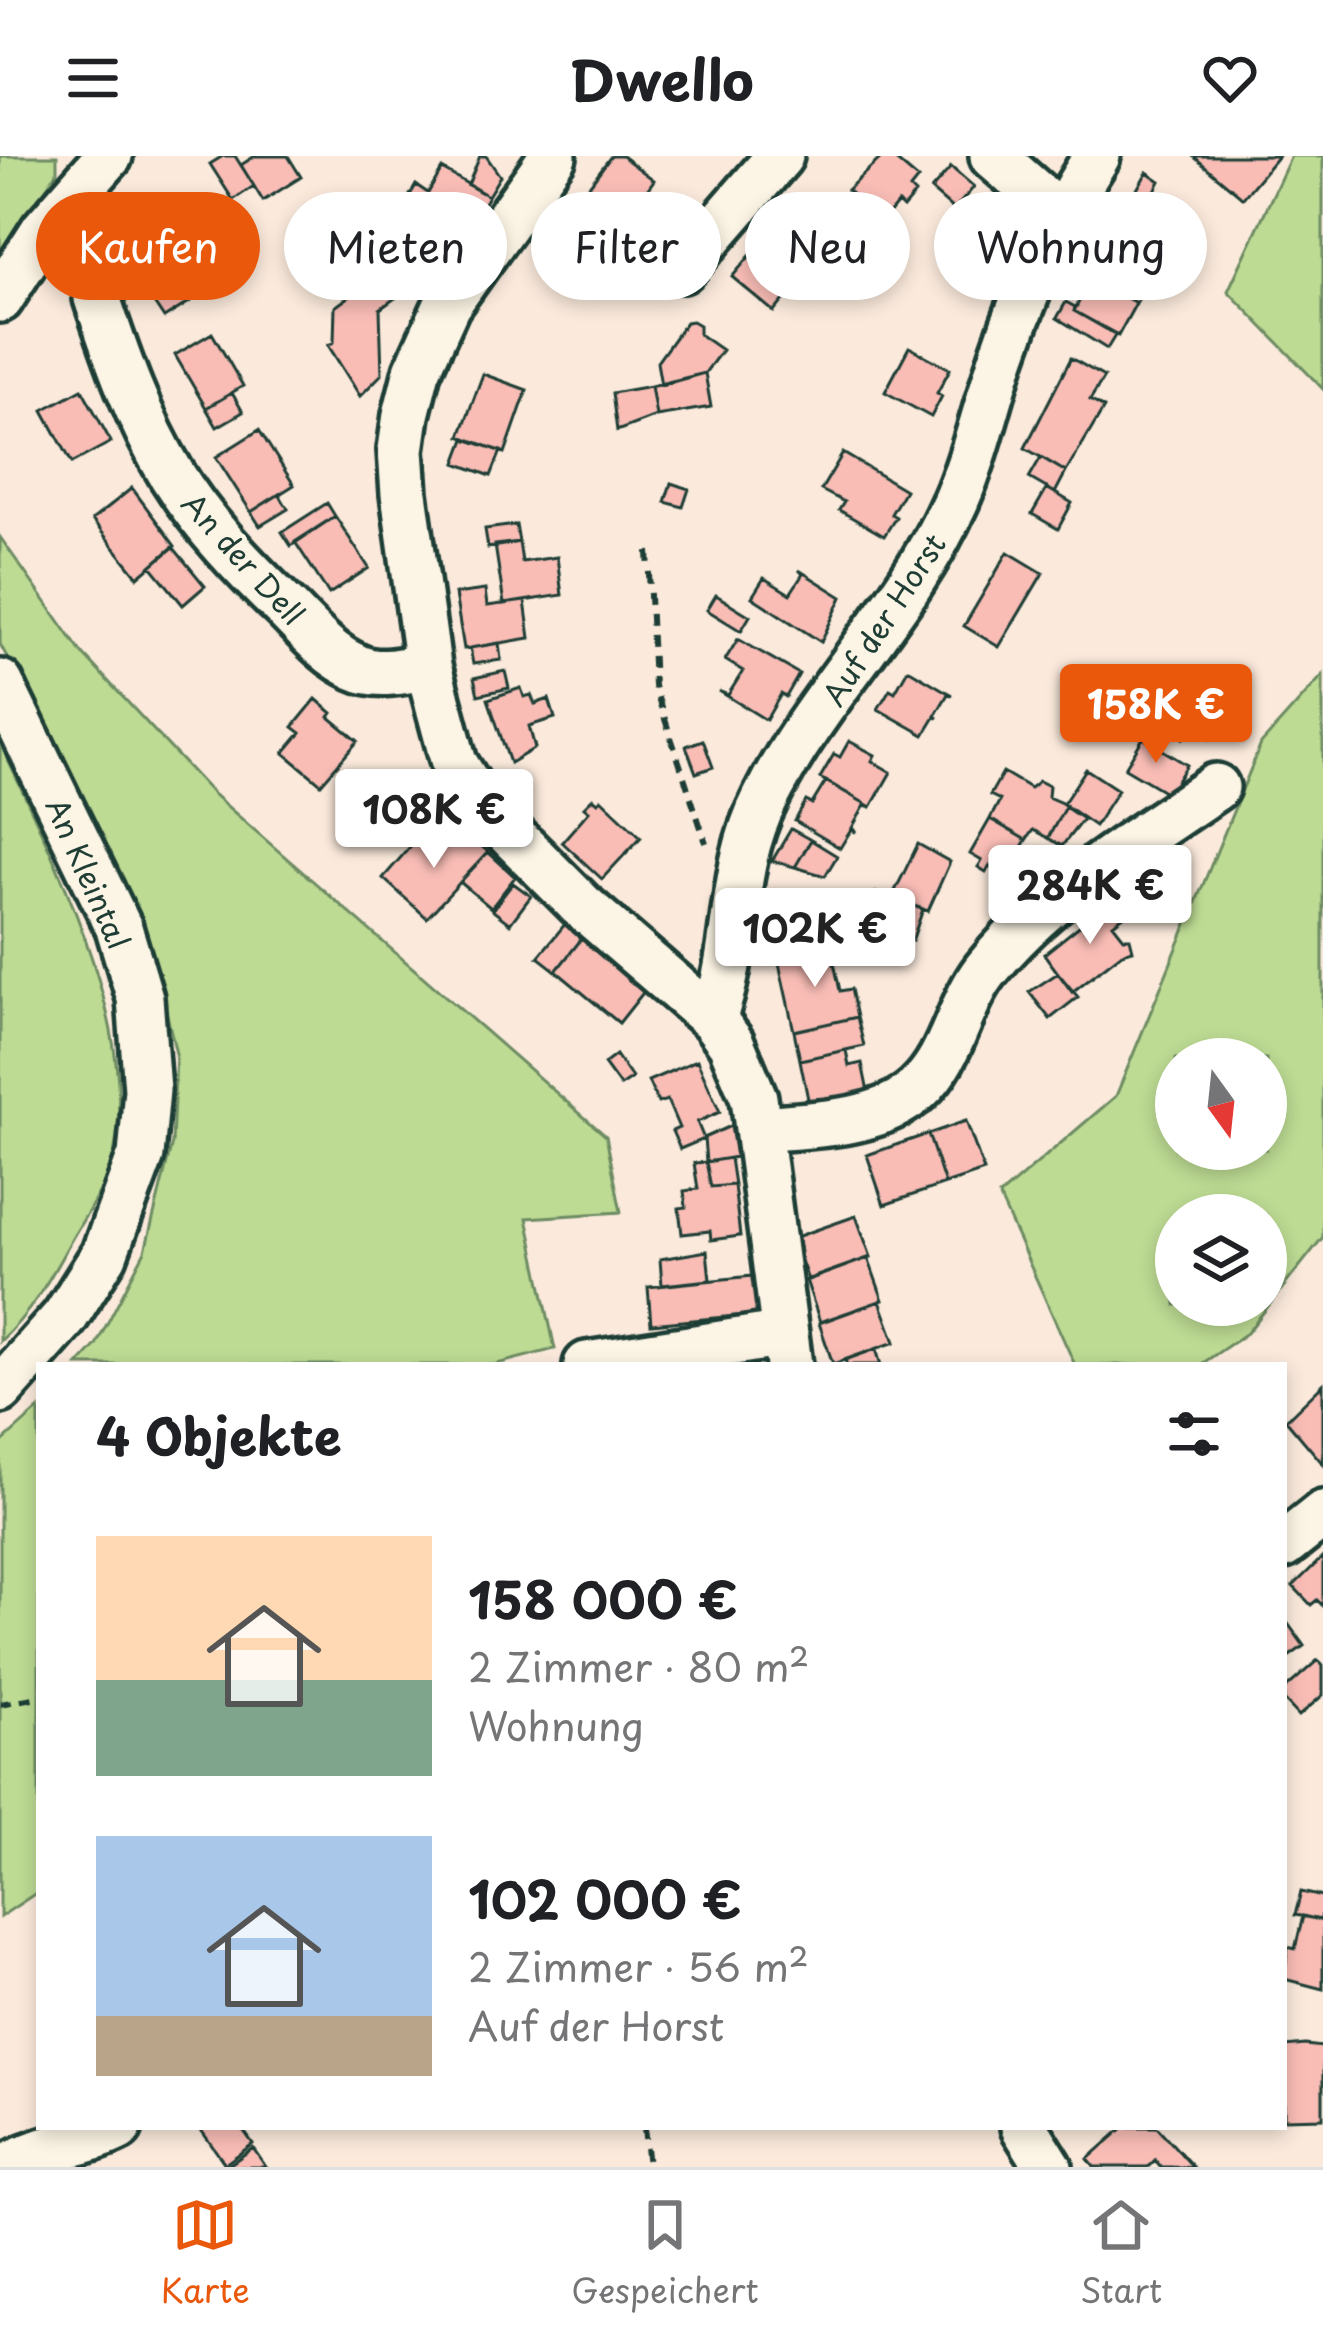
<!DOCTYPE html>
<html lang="de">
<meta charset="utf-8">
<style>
:root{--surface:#fff;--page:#f6f6f6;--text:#202124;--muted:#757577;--line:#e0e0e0;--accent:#ea580c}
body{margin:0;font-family:"Playpen Sans",sans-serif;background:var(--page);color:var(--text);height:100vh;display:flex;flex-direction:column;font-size:45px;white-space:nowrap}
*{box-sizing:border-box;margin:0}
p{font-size:39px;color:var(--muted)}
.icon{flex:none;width:66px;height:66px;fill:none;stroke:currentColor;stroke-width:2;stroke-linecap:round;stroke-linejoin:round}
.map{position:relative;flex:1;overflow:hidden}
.sheet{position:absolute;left:36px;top:1206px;width:1251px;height:768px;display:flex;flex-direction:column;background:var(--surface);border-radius:0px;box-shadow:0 6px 18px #0003}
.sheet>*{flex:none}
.top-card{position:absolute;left:36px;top:36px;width:1251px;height:108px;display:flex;gap:24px}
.needle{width:78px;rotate:165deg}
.fabs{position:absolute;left:1155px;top:882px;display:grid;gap:24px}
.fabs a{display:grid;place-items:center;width:132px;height:132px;border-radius:50%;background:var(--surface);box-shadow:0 6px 18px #0003;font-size:60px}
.price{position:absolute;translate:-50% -102px;padding:0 27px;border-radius:12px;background:#fff;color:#222;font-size:39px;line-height:78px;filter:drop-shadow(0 3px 6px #0008)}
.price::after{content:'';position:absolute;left:50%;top:72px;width:36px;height:27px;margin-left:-18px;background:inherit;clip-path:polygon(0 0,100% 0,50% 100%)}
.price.current{background:var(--accent);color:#fff}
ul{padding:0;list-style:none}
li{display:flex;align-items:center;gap:36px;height:300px;padding:0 60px}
li span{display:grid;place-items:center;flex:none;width:336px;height:240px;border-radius:0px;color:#555}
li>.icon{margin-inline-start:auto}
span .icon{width:144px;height:144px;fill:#fffc;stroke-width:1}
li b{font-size:51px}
h2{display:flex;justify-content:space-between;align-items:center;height:144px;padding:0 60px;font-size:51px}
.tag{padding:0 42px;border-radius:54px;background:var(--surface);box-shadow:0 6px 18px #0003;font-size:42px;line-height:108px}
.tag.current{background:var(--accent);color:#fff}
header{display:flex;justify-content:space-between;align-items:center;height:156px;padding:0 60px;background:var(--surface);font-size:54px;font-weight:700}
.dock{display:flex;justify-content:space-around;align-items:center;height:168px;border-top:3px solid var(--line);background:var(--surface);font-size:33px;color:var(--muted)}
.dock a{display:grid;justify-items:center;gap:6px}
.dock .current{color:var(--accent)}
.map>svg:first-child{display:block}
</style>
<header><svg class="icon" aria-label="menu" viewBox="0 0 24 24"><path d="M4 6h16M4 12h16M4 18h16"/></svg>Dwello<svg class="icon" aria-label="heart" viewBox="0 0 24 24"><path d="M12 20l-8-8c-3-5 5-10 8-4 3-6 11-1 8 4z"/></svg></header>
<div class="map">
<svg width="1323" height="2011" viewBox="0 0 1323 2011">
<rect width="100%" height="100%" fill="#fbeadc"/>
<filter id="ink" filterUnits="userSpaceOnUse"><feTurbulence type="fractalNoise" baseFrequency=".00833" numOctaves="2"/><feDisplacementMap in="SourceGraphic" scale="24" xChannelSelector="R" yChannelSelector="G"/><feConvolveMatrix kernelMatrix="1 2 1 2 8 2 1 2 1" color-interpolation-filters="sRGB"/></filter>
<g filter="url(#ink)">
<path fill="#bddb93" stroke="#6e8c64" stroke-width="3" fill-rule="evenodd" d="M0,0H57V16L0,101Z
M1291,0H1323V233L1228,135Z
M0,381L81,496L213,638L606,980L621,1056L527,1062L555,1193L493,1209H78L96,1189L145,1095L172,987L176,898L155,807L124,724L0,488Z
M1323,519V1081L1247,1177L1200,1209H1075L999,1040L1116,940L1261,588ZM1176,903H1266V993H1176ZM1176,1059H1266V1149H1176Z
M0,587C53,701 140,869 114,998C108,1028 84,1061 69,1088C51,1121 29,1160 0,1185Z
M39,1253V1735L0,1761V1288Z"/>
<path fill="#f9bdb6" stroke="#1f3d34" stroke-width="3" d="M223,0H235L254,30L233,44L210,8Z
M255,0H288L301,21L263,45L241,9Z
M480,0H486L500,20L488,40L468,29Z
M611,0H622L654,24L635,51L640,56L620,84L574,50Z
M883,0H891L918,23L910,33L915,38L903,52L898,47L883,65L847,34Z
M1193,0H1278L1243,42Z
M951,11L974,31L954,54L931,34Z
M442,13L488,40L472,68L461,61L446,86L399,58L416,29L428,37Z
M1147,16L1160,25L1142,60L1127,51Z
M1120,48L1148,63L1141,77L1168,92L1136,147L1082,117Z
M780,64L822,99L774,156L732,121Z
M176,72L203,113L161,140L135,99Z
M351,95L391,97L413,124V129L380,153L382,218L360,240L328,189L334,186L335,151L350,140Z
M1091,123L1136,147L1118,180L1074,155Z
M180,128L191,145L164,162L152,144Z
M1066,146L1075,151L1074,155L1116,178L1107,193L1057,162Z
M692,165L699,169V178L722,194L705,217L661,229L657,206L686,166Z
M212,177L243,230L206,252L175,199Z
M909,191L950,213L937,237L942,240L931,261L885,236Z
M1071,202L1104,221L1090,244L1104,252L1066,316L1025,292Z
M705,217L711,251L656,260L651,230Z
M483,218L527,234L505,297L460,280Z
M651,230L656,260L617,275L612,237Z
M82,233L111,286L72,307L43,254Z
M232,237L243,256L217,271L206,252Z
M259,274L294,329L251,356L216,301Z
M465,283L501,295L491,320L456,307Z
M843,297L905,334L891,358L896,361L884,380L839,354L844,346L821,334Z
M1041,301L1066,316L1055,337L1029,322Z
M671,327L689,333L683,351L665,346Z
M132,332L175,390L138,421L92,364Z
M1047,332L1072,347L1058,373L1032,358Z
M279,338L288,353L260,370L251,356Z
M327,347L335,360L291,390L282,376Z
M335,360L369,412L329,438L295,386Z
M516,369L519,386L488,392L485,373Z
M519,386L522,406L557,401L562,439L504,448L495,389Z
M173,391L205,430L183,449L151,410Z
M1008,396L1043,417L999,491L964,470Z
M799,414L842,441L821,486L752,441L764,422L790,438L803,418Z
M485,434L487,450L525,445L530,482L464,493L455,438Z
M716,439L750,460L741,475L707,454Z
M738,483L799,518L786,541L781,538L766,564L719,535L728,539L743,515L725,504Z
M499,487L501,504L473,508L470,492Z
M908,513L952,539L948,538L935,560L938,562L935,561L924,579L878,553L890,533L895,536Z
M505,515L509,532L478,539L474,522Z
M1190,516L1215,530L1210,538L1229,549L1209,583L1189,571L1183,582L1174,576L1177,571L1150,555L1171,519L1183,526Z
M521,532L524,541L531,539L535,548L549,543L555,562L529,570L535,592L510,607L488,543Z
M316,543L332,557L329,561L358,585L321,628L284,597L301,577L293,571Z
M1143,582L1187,609L1169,638L1125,612Z
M703,584L713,611L696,617L686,590Z
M849,585L875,599L872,605L891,616L871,651L820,622L834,598L840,601Z
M1086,613L1118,634L1095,670L1063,648Z
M1003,616L1030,632L1039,625L1049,630L1048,641L1066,649L1048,682L1033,674L1026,684L990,663L1000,644L990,639Z
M826,625L871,651L865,649L852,672L856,676L851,674L840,692L795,665L806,645L812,648Z
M397,627L409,638L388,660L377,650Z
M409,638L420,648L400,671L388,660Z
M593,642L598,646L601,643L641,681L602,723L562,686L589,655L584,651Z
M1065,651L1083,663L1062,690L1048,682Z
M990,663L1026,684L1003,723L990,710L986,716L978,711L982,705L970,698Z
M461,672L488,696L427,762L383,722L415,685L435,701Z
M791,673L811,684L795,711L772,705Z
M811,684L837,700L825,720L795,711Z
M918,688L950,706L928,755L891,743Z
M488,696L515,721L491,752L460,726Z
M513,727L531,740L510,768L492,754Z
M876,737L923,753L912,785L865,768Z
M1113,743L1126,752L1125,759L1113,768L1124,782H1130L1133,794L1122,797L1072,836L1044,798Z
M570,762L587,776L556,815L538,801Z
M587,776L650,828L619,867L556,815Z
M831,792L840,835L851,833L857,861L794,875L778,803Z
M1058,817L1078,841L1050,863L1029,836Z
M857,861L864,890L800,904L794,875Z
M846,894L849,910L862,907L868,936L809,948L800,904Z
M616,899L632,922L620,930L604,908Z
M697,904L720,956L697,966L704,983L680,993L672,975L679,972L667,944L658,947L648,925Z
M966,965L984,1015L945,1028L928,978Z
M731,970L736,1001L706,1006L704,982Z
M928,978L945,1028L884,1049L867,999Z
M730,1002L734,1029L711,1031L706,1006Z
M706,1006L711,1031L734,1029L740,1080L711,1084L710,1075L682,1078L679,1052L686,1051L684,1035L698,1033L694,1007Z
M856,1060L871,1101L808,1124L793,1082Z
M707,1095L710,1124L662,1129L660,1103Z
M868,1102L883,1144L820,1166L806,1124Z
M762,1119L767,1157L651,1168L648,1131Z
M880,1145L895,1186L833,1208L819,1167Z
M876,1193L881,1209H847L845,1204Z
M1323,1228V1308L1286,1264Z
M1323,1401V1450L1317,1444L1311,1449L1293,1430Z
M1284,1462L1304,1490L1284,1504Z
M1318,1504L1323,1510V1539L1299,1560L1284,1544V1534Z
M1301,1736L1323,1741L1321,1764L1295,1759Z
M1303,1760L1323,1765V1833L1284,1823L1288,1791L1295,1793Z
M1305,1889L1323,1891V1962L1284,1963L1285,1891Z
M199,1971H241L253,1988L225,2008Z
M1124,1971H1157L1193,2011H1161L1155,2004L1148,2011H1094L1088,2003Z
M253,1992L266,2011H226Z"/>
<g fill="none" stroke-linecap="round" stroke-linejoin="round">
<defs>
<path id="minor" d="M553,0L447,149L417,215L406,259L401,294L404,338L428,510L454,607L479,647L581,749L713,863L731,887L754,942L789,1209
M993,0L1059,58
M682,113L780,0
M97,142C117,202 139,265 172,319C203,369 244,412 286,452C307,473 328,499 356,511C379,522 405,514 428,510
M0,143L44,74L109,0
M0,527L119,772L140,842L147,934L141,999L104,1099L65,1161L0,1234
M713,863C740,791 729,713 765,643C818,537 907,455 956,344C977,296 987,246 1004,197C1028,126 1057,63 1097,0
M759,973C809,968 878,970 918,933C953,901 958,850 986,814C1047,737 1136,686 1216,631
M587,1209L785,1178
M1284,1389L1323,1358
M1024,1971L1049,2011
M8,2011C42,1989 83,1990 119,1971"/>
</defs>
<use href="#minor" stroke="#1f3d34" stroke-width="54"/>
<path stroke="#1f3d34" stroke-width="6" stroke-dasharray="12 9" stroke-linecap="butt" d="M648,395L654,530L706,687
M0,1548L39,1541
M644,1971L648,2011"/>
<use href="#minor" stroke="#fcf5e5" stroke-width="45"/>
</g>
</g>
<g text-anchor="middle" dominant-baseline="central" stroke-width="9" stroke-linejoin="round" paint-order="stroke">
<g font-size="30" fill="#1f3d34" stroke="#fcf5e5">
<text transform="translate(244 402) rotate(48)">An der Dell</text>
<text transform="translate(883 463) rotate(-57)">Auf der Horst</text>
<text transform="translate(89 717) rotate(66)">An Kleintal</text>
</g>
</g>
</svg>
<div class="fabs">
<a><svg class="needle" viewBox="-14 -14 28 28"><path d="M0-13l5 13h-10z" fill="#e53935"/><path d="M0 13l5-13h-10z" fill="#757577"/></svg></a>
<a><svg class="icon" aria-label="layers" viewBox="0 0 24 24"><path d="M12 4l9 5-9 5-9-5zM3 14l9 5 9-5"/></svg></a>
</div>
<b class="price current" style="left:1156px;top:610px">158K €</b>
<b class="price" style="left:434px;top:715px">108K €</b>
<b class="price" style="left:1090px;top:791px">284K €</b>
<b class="price" style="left:815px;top:834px">102K €</b>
<div class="top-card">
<a class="tag current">Kaufen</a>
<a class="tag">Mieten</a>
<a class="tag">Filter</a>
<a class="tag">Neu</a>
<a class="tag">Wohnung</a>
</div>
<section class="sheet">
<h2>4 Objekte<svg class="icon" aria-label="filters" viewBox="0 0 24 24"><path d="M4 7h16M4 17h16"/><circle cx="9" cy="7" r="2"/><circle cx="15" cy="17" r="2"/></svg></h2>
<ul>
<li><span style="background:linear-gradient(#ffd9b3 60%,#7fa58c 0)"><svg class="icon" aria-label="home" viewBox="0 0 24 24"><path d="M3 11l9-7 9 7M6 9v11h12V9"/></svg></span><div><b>158 000 €</b><p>2 Zimmer · 80 m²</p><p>Wohnung</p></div></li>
<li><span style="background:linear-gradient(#a9c7e8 75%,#b9a48a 0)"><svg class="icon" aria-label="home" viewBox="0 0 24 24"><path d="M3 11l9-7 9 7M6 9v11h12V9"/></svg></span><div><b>102 000 €</b><p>2 Zimmer · 56 m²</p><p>Auf der Horst</p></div></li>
</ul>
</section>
</div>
<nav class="dock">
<a class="current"><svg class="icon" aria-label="map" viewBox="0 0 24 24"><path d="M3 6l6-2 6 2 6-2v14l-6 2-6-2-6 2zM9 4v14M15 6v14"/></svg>Karte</a>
<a><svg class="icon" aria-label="saved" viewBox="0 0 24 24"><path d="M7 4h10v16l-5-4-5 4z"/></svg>Gespeichert</a>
<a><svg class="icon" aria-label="home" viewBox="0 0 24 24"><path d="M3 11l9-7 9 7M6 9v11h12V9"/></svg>Start</a>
</nav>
